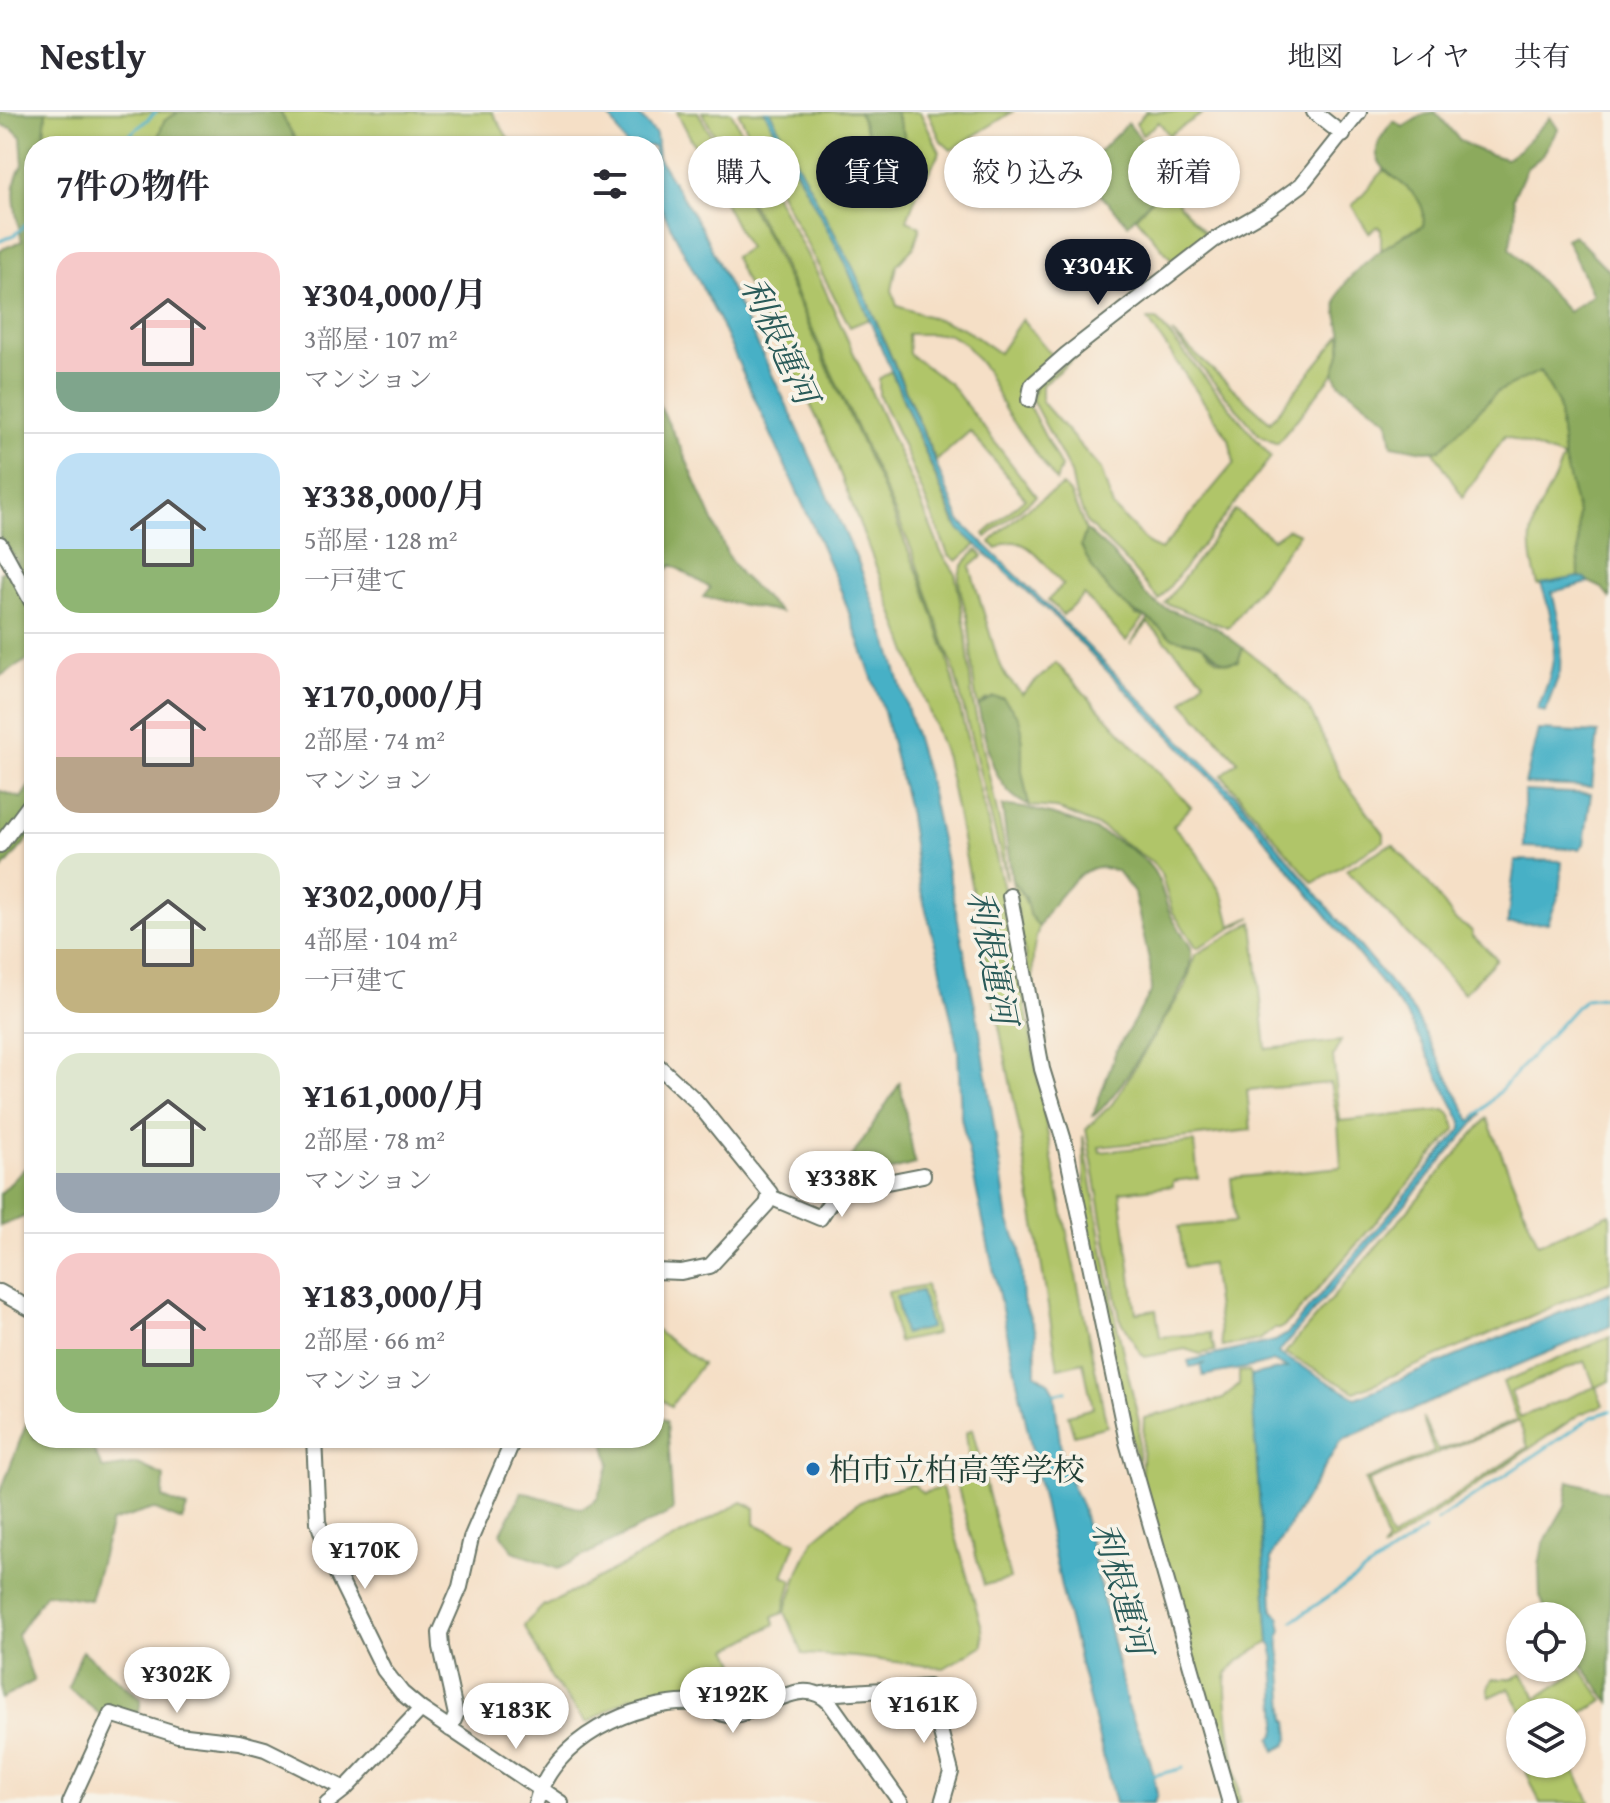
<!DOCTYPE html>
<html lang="ja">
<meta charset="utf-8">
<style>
:root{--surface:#fff;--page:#f2f2f3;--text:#2b2b33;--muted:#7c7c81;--line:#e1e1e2;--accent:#111827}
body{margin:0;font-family:"Gentium Book Plus","Noto Serif JP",serif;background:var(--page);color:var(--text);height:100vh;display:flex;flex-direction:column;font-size:30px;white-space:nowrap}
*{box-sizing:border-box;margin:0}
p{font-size:26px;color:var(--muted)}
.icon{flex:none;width:44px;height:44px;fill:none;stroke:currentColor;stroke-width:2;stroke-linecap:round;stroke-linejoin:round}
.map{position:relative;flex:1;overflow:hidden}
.panel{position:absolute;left:24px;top:24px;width:640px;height:1312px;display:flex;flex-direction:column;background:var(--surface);border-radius:32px;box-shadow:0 2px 6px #0004}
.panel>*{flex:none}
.banner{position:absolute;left:688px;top:24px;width:760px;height:72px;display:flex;gap:16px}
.controls{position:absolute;left:1506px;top:1490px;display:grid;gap:16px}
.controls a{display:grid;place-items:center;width:80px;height:80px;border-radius:50%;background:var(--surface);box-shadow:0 2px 6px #0004;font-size:40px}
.price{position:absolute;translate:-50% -68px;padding:0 18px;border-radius:28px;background:#fff;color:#222;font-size:26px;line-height:52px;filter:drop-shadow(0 2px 4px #0008)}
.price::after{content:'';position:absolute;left:50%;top:48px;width:24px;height:18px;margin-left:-12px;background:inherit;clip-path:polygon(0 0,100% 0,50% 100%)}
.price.current{background:var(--accent);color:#fff}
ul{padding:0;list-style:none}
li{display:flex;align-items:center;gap:24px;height:200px;padding:0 32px}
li+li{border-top:2px solid var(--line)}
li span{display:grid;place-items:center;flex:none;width:224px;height:160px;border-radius:24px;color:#555}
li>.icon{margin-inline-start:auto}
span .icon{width:96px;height:96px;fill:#fffc;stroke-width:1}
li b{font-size:34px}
h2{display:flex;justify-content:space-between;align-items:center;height:96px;padding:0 32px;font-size:34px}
.chip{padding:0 28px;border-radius:36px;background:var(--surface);box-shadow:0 2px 6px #0004;font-size:28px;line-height:72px}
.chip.current{background:var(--accent);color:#fff}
header{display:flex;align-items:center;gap:48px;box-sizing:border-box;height:112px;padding:0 40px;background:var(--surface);border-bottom:2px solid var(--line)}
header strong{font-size:38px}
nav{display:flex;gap:44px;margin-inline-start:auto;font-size:28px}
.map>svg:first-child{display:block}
</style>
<header>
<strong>Nestly</strong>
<nav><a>地図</a><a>レイヤ</a><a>共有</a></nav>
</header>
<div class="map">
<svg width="1610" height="1691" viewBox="0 0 1610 1691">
<rect width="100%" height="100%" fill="#f7f3e8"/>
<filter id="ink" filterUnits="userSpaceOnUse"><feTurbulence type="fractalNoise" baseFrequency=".0125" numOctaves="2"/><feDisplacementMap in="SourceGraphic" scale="16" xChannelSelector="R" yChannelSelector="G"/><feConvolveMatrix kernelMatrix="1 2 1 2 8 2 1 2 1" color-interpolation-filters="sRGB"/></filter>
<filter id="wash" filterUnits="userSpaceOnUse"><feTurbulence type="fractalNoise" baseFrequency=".006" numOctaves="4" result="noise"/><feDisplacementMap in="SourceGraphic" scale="32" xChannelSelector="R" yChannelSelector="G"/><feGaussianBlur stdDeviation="1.8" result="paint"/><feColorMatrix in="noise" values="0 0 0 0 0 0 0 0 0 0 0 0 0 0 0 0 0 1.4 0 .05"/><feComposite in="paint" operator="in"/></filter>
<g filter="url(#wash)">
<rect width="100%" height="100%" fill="#f5dfc6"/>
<path fill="#b0c569" stroke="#68814e" stroke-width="2" fill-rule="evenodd" d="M46,0H179L164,9L155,34H43Z
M280,0H492L513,34H299Z
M677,0H698L769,128L796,186L887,387L922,471L947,544L1009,798L1053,1053L1107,1314L1074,1323L1068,1303L1093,1296L1083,1250L1058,1256L1020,1020L946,646L887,483L826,325L793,257L762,205L734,145L748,136Z
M702,0H731L821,169L916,379L941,440L955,461L966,520L972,586L1003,727L1007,768L954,558L911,436L776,137Z
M738,0H765L845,150L869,207L850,215Z
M770,0H859L880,54L904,22L895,0H920L940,40L918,79L907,108L920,115L914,135L897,153L892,178L897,194L963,216L999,241L1022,207L1056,248L1026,288L1061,355L1056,369L1005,298L986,258L964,231L948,222H908L909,242L950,272L1036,384L986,425L984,422L1025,386L970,319L936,349L854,158Z
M928,0H1012L951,38L941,29Z
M1146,0H1200L1202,2L1169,23L1159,10L1142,23L1136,11Z
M1384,58C1404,73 1429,85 1423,114L1406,121L1381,141V117L1378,114L1369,121L1352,94Z
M1168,70L1180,94L1211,127L1177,154L1136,105Z
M1138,194L1042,273V290L1101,357L1113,395L1150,433L1161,438L1234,351L1229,327L1148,208H1157L1271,345L1159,488L1123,446L1087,411L1075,381L1071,361L1032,288L1036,273Z
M1172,221L1270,310L1342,221L1340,243L1334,261L1277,332L1260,324Z
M891,259L955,412L977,432L957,449L948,442L902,331L879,283V267Z
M1539,259L1558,291L1564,345L1578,401L1579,465L1538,473C1518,406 1543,402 1563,346L1505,324L1463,385L1433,338L1440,337L1497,280Z
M1062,374L1070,381L1086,418L1081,434L1136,503L1144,505L1126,529L1084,483L1063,503L1048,488L1063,473C1047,456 1022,413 997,437L990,430L1022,400Z
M1235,398L1273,427L1288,417L1299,422L1228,516L1165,491Z
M977,438L983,444L970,455L997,545L1006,565L1022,582L1056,551L1191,695L1173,714L1194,736L1224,786L1231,814L1252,805L1197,836L1172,799L1161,762L1152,750L1102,716L1055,696L1029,694L1022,659V619L986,587L978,594C970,565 973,536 968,507C965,494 958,477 959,464C960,453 970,446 977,438Z
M1149,507L1173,526L1202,533L1217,548L1229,551L1238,549L1243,536L1278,563L1309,596L1342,666L1384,722V729L1313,771L1222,663L1238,649L1183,590L1204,568L1148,511L1130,532Z
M1393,733L1429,772L1455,808L1471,818L1473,824L1497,847L1464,881L1346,758L1386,735Z
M1012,768C1025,782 1028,800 1039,815C1026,855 1035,889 1047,928L1041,934Z
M1253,810L1266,937L1341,929L1333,944L1340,1009L1445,998L1451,1003L1456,1017L1293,1206L1280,1217H1274L1259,1228L1222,1235L1211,1152L1184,1156L1179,1115L1235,1110L1231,1066L1341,1055L1338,1010L1330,971L1247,978L1251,1018L1099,1035L1100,1040L1194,1030L1198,1066L1173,1069V1074L1120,1080L1136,1201L1156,1198L1160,1225L1210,1221L1215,1239L1200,1242L1185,1237L1145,1245L1139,1239L1120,1206L1086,1017L1112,992L1121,978L1186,873L1195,843Z
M1487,1006L1538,1132L1610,1102V1170L1355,1280L1285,1241Z
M1083,1024L1116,1209L1139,1310L1138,1355L1082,1101L1085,1082Z
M926,1173L936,1222L898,1230L888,1180Z
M654,1217L702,1252L671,1294L654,1282Z
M1610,1225V1269L1596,1275L1603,1293L1580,1302L1382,1438L1387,1430L1365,1368L1434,1340L1422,1305L1438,1339L1517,1308L1503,1270ZM1585,1249L1595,1275L1520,1305L1511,1280ZM1519,1309L1528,1335L1391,1427L1368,1369Z
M1248,1259L1251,1264L1269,1530C1257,1538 1237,1547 1228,1560C1220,1573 1238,1670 1240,1691H1234L1141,1369L1144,1306L1223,1287L1239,1272V1260Z
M972,1317L1010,1467L984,1473L957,1372L969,1349L966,1321Z
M913,1372L923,1381L942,1376L982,1516L983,1533L944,1556L855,1545L803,1542L785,1500L800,1456L814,1427L856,1392L882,1380Z
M742,1390L755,1396V1412L796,1430L783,1464L792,1468L783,1501L773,1505L775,1512L729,1537L736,1551L704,1567L708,1577L630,1585L587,1611L553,1569L524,1513L544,1493L546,1494Z
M1581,1557L1604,1589L1572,1606V1600H1522L1509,1576L1490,1585L1488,1576L1492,1567H1512L1522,1562L1537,1586Z
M1523,1652H1571L1591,1691H1540Z"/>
<path fill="#8caa5d" stroke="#567448" stroke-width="2" d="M0,0H46L43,34H34V544L0,564V461L18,450L0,425V138L22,129C17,107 7,72 23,53L21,25L12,16L0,13Z
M179,0H280L299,34H155L164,9Z
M859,0H895L904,22L903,41L887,56L880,54Z
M1435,0C1444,8 1449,17 1457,25C1469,37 1490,42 1506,47L1520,37L1550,5L1558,17L1542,44L1527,56L1513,86C1519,105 1512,117 1510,136L1568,200L1593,183L1566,127L1574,123L1610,160V486L1602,476L1579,465L1578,401L1564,346L1558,291L1540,259L1497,280L1440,338L1424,339L1392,333L1388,308L1339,271L1334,261C1338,248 1344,233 1341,219C1339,209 1335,200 1337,189C1342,161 1398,124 1423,114C1434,63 1339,66 1394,9L1403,15L1424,2Z
M1128,11L1156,47L1168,70L1128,112L1079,60Z
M654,283L681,336L729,446L741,463L780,500L703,485L710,476L672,453L654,469Z
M1086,418L1112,441L1146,483L1160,494L1215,515L1243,536L1238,549C1219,555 1216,540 1201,533C1192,528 1180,530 1171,525C1162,520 1156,510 1146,506C1116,492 1095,465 1081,434Z
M993,585L1003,586L1019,606L1022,619V659L1029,694C990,677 987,631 978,594Z
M34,667V720L0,760V679L21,686Z
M1002,694C1043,694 1128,724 1153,758C1162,771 1163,785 1169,799C1174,812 1185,824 1191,836C1192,845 1189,858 1186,866C1174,891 1113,993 1093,1004L1116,939L1151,880L1150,852L1134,781L1117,759C1112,758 1103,755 1098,755C1077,757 1047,798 1039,815L1029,802L1025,785L1012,768Z
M900,971L915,1052L833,1074Z
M34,1047V1101L0,1114V1082Z
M34,1292V1326H90L89,1329L103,1357L138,1352L164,1364L163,1386L187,1396L182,1409L153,1397L111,1410L90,1488L46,1481L17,1523L34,1569L1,1587L0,1381Z
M654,1301L667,1309L673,1399L558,1457L513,1439L501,1421L522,1380L582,1397L597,1387L610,1352L603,1326H654Z
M1569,1369L1610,1380V1591L1572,1539V1504H1548L1540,1484L1539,1454L1543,1432L1565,1394Z
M82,1539L141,1587L139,1600L120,1601L110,1596L102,1604L68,1576Z"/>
<path fill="#47b0c6" stroke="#33767d" stroke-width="2" d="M607,0H636L656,22L658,46L701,115L791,302L859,452L889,534L928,667L951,774L980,919L1008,1108L1020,1137L1023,1189L1036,1220V1262L1049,1271L1054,1281L1063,1354L1082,1395L1127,1592L1150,1648L1157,1682L1154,1691H1115L1063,1484L961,1005L958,939L938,843L919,772L908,697L884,600L842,481L815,419L717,204L654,82V34H627Z
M765,0H770L854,158L960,409L1051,497L1238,686L1414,900L1471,1009L1479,1001L1481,1003L1278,1241L1356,1286L1610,1180V1214L1346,1326L1339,1331L1274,1439L1271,1447L1273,1499L1279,1504L1282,1518L1279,1524L1286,1608L1288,1609L1290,1624L1286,1633L1275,1639L1271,1626L1276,1622L1278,1611L1273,1535L1269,1530L1251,1264L1287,1256L1273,1249C1251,1257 1228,1258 1203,1264L1201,1254L1206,1251L1190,1255L1188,1249L1275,1229L1287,1222L1462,1017V1010L1407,903L1238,694L1050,500L958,416L845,150Z
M1579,465L1586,467L1588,471L1552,480L1561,518L1560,560L1545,600L1537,597C1560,550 1558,520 1541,472Z
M1538,618L1598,621L1592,675L1525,672Z
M1524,679L1591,682L1584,732L1579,737L1524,735Z
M1515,748L1562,749L1559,783L1548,811L1508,812C1507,803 1514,762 1515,748Z
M921,1179L930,1216L904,1222L896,1185Z"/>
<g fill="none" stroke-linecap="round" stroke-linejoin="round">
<path stroke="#47b0c6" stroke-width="3" d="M117,34L156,0
M0,129L14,123L34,106
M1477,1004L1576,895L1586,887L1610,884
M1050,1283L1066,1279
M1437,1409L1592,1305L1610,1299
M1293,1509L1425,1418
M1152,1664L1183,1656"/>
</g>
</g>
<g filter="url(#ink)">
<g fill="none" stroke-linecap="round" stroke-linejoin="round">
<defs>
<path id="minor" d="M1314,0L1343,23
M1029,288L1032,273L1067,242L1214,128L1268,97L1301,73L1359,0
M0,432L34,494
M0,733L34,687
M1010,784L1042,957L1065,1032L1127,1330L1230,1691
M654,950L695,988L770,1081L767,1092L710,1154L681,1160L654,1159
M770,1085L820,1106L835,1083L841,1079L923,1063
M0,1180L34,1199
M314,1326L318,1410L332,1452L384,1558L402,1581L421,1597L561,1691
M822,1582L929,1575L951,1660L942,1691
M450,1617L456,1603L441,1535L440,1521L460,1475L471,1426L514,1326
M70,1691L111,1602L178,1623L239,1630L265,1637L345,1677
M327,1691L345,1677L421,1597
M536,1691C552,1628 633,1588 695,1591C709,1591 720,1606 735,1603C765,1598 803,1562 830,1591L901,1691"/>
</defs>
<use href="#minor" stroke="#6a7667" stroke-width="18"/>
<use href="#minor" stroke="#fff" stroke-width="14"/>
</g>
</g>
<circle fill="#1f6fb2" stroke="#f7f3e8" stroke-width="3" cx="813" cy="1357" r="8"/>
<g text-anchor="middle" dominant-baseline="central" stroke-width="7" stroke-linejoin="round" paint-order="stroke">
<g font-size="32" fill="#1f3d34" stroke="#f7f3e8" text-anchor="start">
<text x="829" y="1357">柏市立柏高等学校</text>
</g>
<g font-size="34" font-style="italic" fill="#295a58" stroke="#f7f3e8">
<text transform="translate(780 228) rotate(65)">利根運河</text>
<text transform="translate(993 845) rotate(79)">利根運河</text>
<text transform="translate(1123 1476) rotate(74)">利根運河</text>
</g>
</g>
</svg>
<div class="controls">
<a><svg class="icon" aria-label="locate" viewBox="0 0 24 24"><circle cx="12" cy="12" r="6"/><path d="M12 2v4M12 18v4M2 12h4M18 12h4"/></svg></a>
<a><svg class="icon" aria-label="layers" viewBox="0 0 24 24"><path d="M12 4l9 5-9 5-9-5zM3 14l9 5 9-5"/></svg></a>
</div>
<b class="price current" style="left:1098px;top:195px">¥304K</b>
<b class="price" style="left:842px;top:1107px">¥338K</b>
<b class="price" style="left:365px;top:1479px">¥170K</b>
<b class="price" style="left:177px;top:1603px">¥302K</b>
<b class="price" style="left:733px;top:1623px">¥192K</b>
<b class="price" style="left:924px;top:1633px">¥161K</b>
<b class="price" style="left:516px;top:1639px">¥183K</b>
<div class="banner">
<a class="chip">購入</a>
<a class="chip current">賃貸</a>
<a class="chip">絞り込み</a>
<a class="chip">新着</a>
</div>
<section class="panel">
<h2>7件の物件<svg class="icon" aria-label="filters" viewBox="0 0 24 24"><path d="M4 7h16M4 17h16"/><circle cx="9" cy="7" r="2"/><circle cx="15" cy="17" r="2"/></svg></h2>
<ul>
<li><span style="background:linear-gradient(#f6c9c9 75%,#7fa58c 0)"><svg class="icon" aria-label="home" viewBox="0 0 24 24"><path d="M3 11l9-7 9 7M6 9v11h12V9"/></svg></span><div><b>¥304,000/月</b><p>3部屋 · 107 m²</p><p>マンション</p></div></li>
<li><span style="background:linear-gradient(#bfe0f5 60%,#8fb573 0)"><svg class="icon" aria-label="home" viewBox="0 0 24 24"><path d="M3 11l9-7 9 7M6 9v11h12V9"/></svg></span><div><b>¥338,000/月</b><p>5部屋 · 128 m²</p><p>一戸建て</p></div></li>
<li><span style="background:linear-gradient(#f6c9c9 65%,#b9a48a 0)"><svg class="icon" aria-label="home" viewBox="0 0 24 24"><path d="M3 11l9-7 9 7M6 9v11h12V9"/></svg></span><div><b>¥170,000/月</b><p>2部屋 · 74 m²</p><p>マンション</p></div></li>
<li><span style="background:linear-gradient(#dfe7d0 60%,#c2b280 0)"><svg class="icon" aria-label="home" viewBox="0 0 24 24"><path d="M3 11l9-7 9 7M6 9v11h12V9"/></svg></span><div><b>¥302,000/月</b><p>4部屋 · 104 m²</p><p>一戸建て</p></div></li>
<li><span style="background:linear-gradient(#dfe7d0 75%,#9aa5b1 0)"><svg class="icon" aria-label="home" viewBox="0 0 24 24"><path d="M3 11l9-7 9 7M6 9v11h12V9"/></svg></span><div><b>¥161,000/月</b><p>2部屋 · 78 m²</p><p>マンション</p></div></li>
<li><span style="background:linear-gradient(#f6c9c9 60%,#8fb573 0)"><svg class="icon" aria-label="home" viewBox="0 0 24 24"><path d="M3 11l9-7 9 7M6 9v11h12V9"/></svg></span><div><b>¥183,000/月</b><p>2部屋 · 66 m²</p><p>マンション</p></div></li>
</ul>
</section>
</div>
